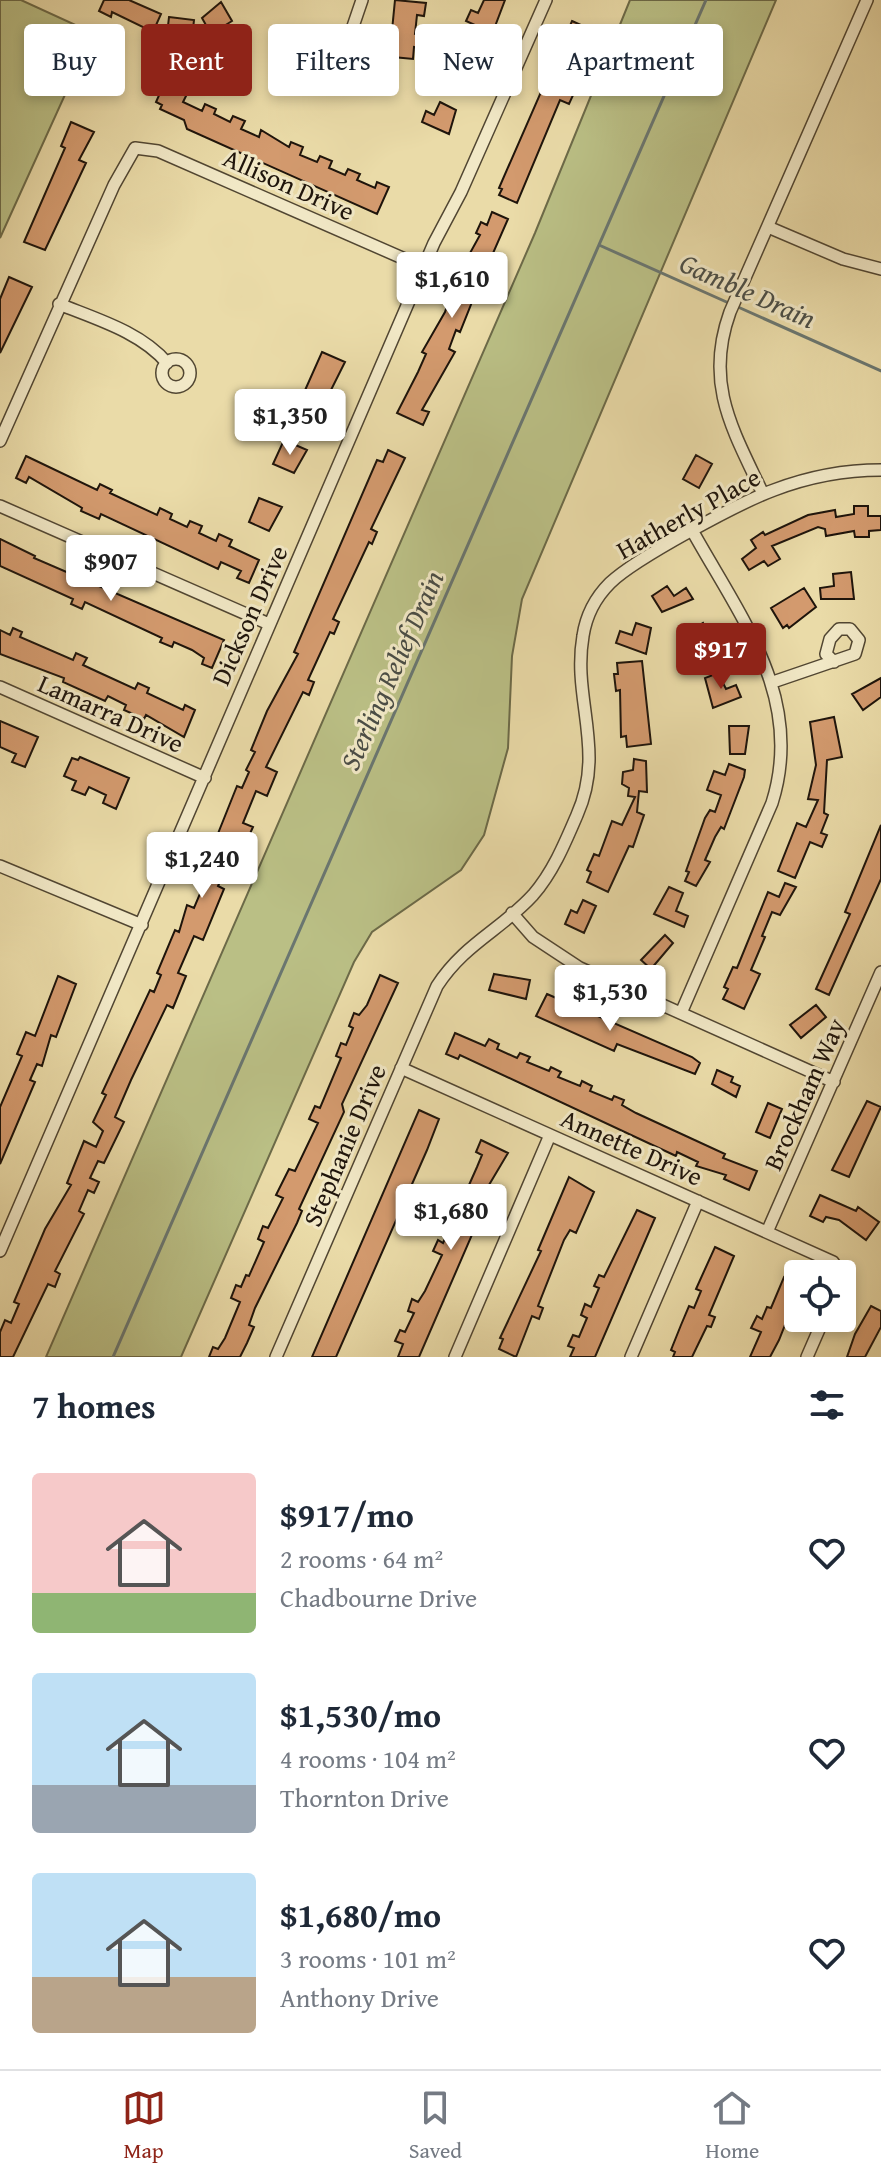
<!DOCTYPE html>
<meta charset="utf-8">
<style>
:root{--surface:#fff;--page:#f2f2f3;--text:#1f2937;--muted:#747a83;--line:#e0e1e3;--accent:#8f2418}
body{margin:0;font-family:"Gentium Book Plus",serif;background:var(--page);color:var(--text);height:100vh;display:flex;flex-direction:column;font-size:30px;white-space:nowrap}
*{box-sizing:border-box;margin:0}
p{font-size:26px;color:var(--muted)}
.icon{flex:none;width:44px;height:44px;fill:none;stroke:currentColor;stroke-width:2;stroke-linecap:round;stroke-linejoin:round}
.map{position:relative;height:1357px;overflow:hidden}
.panel{display:flex;flex-direction:column;background:var(--surface);flex:1}
.panel>*{flex:none}
.top-card{position:absolute;left:24px;top:24px;width:834px;height:72px;display:flex;gap:16px}
.controls{position:absolute;left:784px;top:1260px;display:grid;gap:16px}
.controls a{display:grid;place-items:center;width:72px;height:72px;border-radius:8px;background:var(--surface);box-shadow:0 4px 12px #0003;font-size:40px}
.price{position:absolute;translate:-50% -68px;padding:0 18px;border-radius:8px;background:#fff;color:#222;font-size:26px;line-height:52px;filter:drop-shadow(0 2px 4px #0008)}
.price::after{content:'';position:absolute;left:50%;top:48px;width:24px;height:18px;margin-left:-12px;background:inherit;clip-path:polygon(0 0,100% 0,50% 100%)}
.price.on{background:var(--accent);color:#fff}
ul{padding:0;list-style:none}
li{display:flex;align-items:center;gap:24px;height:200px;padding:0 32px}
li span{display:grid;place-items:center;flex:none;width:224px;height:160px;border-radius:8px;color:#555}
li>.icon{margin-inline-start:auto}
span .icon{width:96px;height:96px;fill:#fffc;stroke-width:1}
li b{font-size:34px}
h2{display:flex;justify-content:space-between;align-items:center;height:96px;padding:0 32px;font-size:34px}
.tag{padding:0 28px;border-radius:8px;background:var(--surface);box-shadow:0 4px 12px #0003;font-size:28px;line-height:72px}
.tag.on{background:var(--accent);color:#fff}
.menu{display:flex;justify-content:space-around;align-items:center;height:112px;border-top:2px solid var(--line);background:var(--surface);font-size:22px;color:var(--muted)}
.menu a{display:grid;justify-items:center;gap:4px}
.menu .on{color:var(--accent)}
.map>svg:first-child{display:block}
</style>
<div class="map">
<svg width="881" height="1357" viewBox="0 0 881 1357">
<rect width="100%" height="100%" fill="#eadba8"/>
<filter id="stains"><feTurbulence type="fractalNoise" baseFrequency=".0025" numOctaves="4"/><feColorMatrix values="0 0 0 0 .2 0 0 0 0 .09 0 0 0 0 .02 0 0 0 .5 -.17"/></filter>
<radialGradient id="worn" r=".72"><stop offset=".6" stop-color="#630" stop-opacity="0"/><stop offset="1" stop-color="#630" stop-opacity=".3"/></radialGradient>
<path fill="#babf85" stroke="#6c6a48" stroke-width="2" d="M0,0H21L93,33L0,238Z
M630,0H776L522,599L512,656L508,748L484,835L461,870L372,932L354,962L181,1357H46L535,233Z"/>
<g fill="none" stroke-linecap="round" stroke-linejoin="round">
<path stroke="#6a7670" stroke-width="3" d="M599,245L731,304
M738,307L881,371
M113,1357L706,0"/>
</g>
<path fill="#d39a6e" stroke="#1e140b" stroke-width="2" d="M104,0H129L161,14L153,32L112,12L111,17L99,11Z
M395,0L426,3L424,16L417,15L415,34L423,35L421,48L414,47L413,59L393,57V51H390Z
M484,0H505L480,66L452,54L457,43L465,46L475,25L466,21L471,10L478,13Z
M221,2L232,21L211,34L202,18Z
M169,17L194,20L192,38L167,35Z
M572,21L592,30L579,61L586,64L581,75L573,71L565,89L574,93L569,104L560,100L517,203L499,195L502,189L499,188Z
M178,83L190,88L183,102L202,111L205,104L216,109L214,114L230,122L233,116L245,121L241,129L259,137L261,130L289,147L291,142L303,147L300,155L317,162L320,156L332,161L329,168L345,175L348,169L360,174L357,180L375,188L377,182L389,187L377,214L187,129L184,120L160,109L162,105L156,102L164,84L175,89Z
M440,102L456,110L449,134L422,122L426,111L434,115Z
M71,122L94,132L79,160L86,163L45,250L24,242L65,148L61,146Z
M492,212L508,219L490,260L496,263L491,275L484,272L460,332L456,330L449,349L455,352L422,410L429,412L423,425L397,413L418,372L426,354L422,352L445,312L455,281L461,284L468,266L464,264L480,235L476,233L481,222L487,225Z
M9,277L32,287L0,353V299Z
M322,352L345,362L319,414L298,406Z
M284,440L307,450L294,473L273,464Z
M388,450L405,458L371,529L377,532L372,544L369,542L333,619L339,622L334,634L330,632L308,680L314,682L309,695L303,692L266,767L277,772L267,796L256,791L243,823L253,827L242,851L235,848L218,886L224,889L203,940L194,936L178,973L186,976L173,1008L167,1005L131,1080L115,1117L124,1122L104,1163L98,1161L90,1178L99,1182L94,1193L88,1190L79,1211L84,1214L55,1271L60,1274L55,1287L48,1284L13,1357H0V1332L5,1320L11,1323L19,1304L14,1302L45,1229L71,1185L67,1183L84,1141L96,1147L103,1131L93,1122L106,1095L102,1093L150,990L154,992L161,975L157,973L175,930L179,932L187,905L194,908L202,889L197,886L237,786L242,788L249,772L246,770L255,752L251,750L267,711L298,654L294,652L377,460L383,462Z
M696,455L712,464L699,488L683,479Z
M26,456L97,490L100,484L112,490L110,493L157,515L160,508L172,514L170,519L187,527L190,521L202,526L199,533L216,541L219,534L232,540L229,546L259,560L249,583L237,578L241,571L221,562L218,569L101,514L99,519L81,511L82,508L29,477L26,483L16,478Z
M259,498L282,507L269,531L249,522Z
M854,506H868V516H881V530L869,531V537H855L854,531L826,536L825,529L818,527L772,546L780,559L768,566L764,561L749,570L742,559L756,548L751,540L763,532L765,535L808,515L835,510L836,517L854,514Z
M0,539L35,556L34,558L224,640L212,668L202,664L204,658L192,650L174,642L172,647L160,642L162,638L85,602L82,609L71,604L73,599L0,566Z
M851,572L854,599H821L820,588L834,586L833,574Z
M667,586L674,596L686,588L693,599L662,612L652,596Z
M804,588L816,607L789,628L787,625L783,628L771,608Z
M636,623L651,628L646,654L616,643L620,631L632,635Z
M703,623L717,654L702,663L685,634Z
M13,628L22,632L20,637L73,660L76,653L87,658L83,665L98,672L135,689L138,683L149,688L147,693L183,710L185,705L195,710L184,737L146,715L144,719L124,710L126,705L108,696L105,701L63,682L64,678L0,654V630L10,635Z
M642,661L651,744L627,747L626,736L621,737L620,690L616,691L614,674H618L617,663Z
M718,673L726,689L736,685L741,697L713,708L705,678Z
M881,678V697L863,710L852,694Z
M834,717L842,757L827,760L824,813L828,815L821,833L827,835L822,847L810,842L795,878L778,871L797,823L806,827L818,800L808,799L816,765L810,722Z
M0,721L38,737L25,767L12,762L16,754L0,747Z
M729,726H749L745,754H730Z
M80,757L129,778L116,809L103,803L106,795L89,787L85,795L72,790L76,781L64,776L72,758L78,760Z
M634,759L646,761L647,792L639,791L637,812L644,815L633,847L629,846L608,892L587,882L591,872L587,870L594,854L599,856L612,821L622,825L635,797L628,796L629,788L622,784L623,772L633,770Z
M729,764L745,770L744,777L724,829L721,827L715,837L705,860L710,862L696,886L685,881L689,872L686,871L705,818L710,810L715,812L721,795L707,790L714,771L725,775Z
M881,825V879L829,995L816,989L850,914L845,912Z
M785,883L796,887L780,915L772,912L762,936L765,937L751,970L760,974L744,1009L723,999L728,989L724,987L733,967L737,968L768,892L779,897Z
M669,887L683,893L676,911L688,916L684,927L654,914Z
M583,900L596,906L584,933L565,924L571,910L577,913Z
M665,935L673,943L651,969L641,960Z
M494,974L530,980L526,999L489,990Z
M380,975L398,983L342,1104L344,1112L299,1209L302,1211L297,1223L255,1308L249,1325L254,1327L247,1343L240,1357H209L213,1347L218,1349L225,1338L240,1302L231,1298L236,1285L241,1287L246,1275L249,1276L264,1242L258,1239L263,1226L268,1228L283,1198L276,1195L289,1169L295,1171L318,1123L309,1119L315,1106L320,1108L341,1058L336,1056L341,1043L346,1045L353,1028L349,1026L354,1013L359,1015L367,1005Z
M58,976L76,984L56,1037L51,1035L42,1066L37,1064L30,1080L35,1082L0,1164V1107L22,1056L17,1054L26,1032L35,1036Z
M547,994L692,1057L700,1063L695,1074L617,1044L614,1051L536,1016Z
M816,1005L826,1017L801,1038L790,1025Z
M455,1033L485,1046L489,1039L499,1044L497,1049L517,1058L520,1053L530,1057L527,1062L549,1071L551,1067L561,1072L558,1077L580,1086L582,1081L592,1086L590,1091L612,1100L614,1096L624,1100L622,1105L636,1113L725,1154L723,1158L757,1171L749,1190L724,1179L726,1175L696,1166L698,1162L677,1152L676,1156L460,1055L458,1059L446,1054Z
M717,1070L733,1077L731,1082L740,1086L736,1097L712,1084Z
M867,1101L881,1107L849,1177L832,1170Z
M768,1103L782,1109L770,1138L756,1132Z
M419,1110L439,1119L427,1150L336,1357H312Z
M481,1140L508,1153L486,1190L489,1192L481,1214L419,1357H398L403,1344L395,1341L400,1330L405,1332L414,1313L408,1311L412,1299L418,1302L425,1291L442,1255L433,1251L438,1240L443,1243L452,1223L447,1221L451,1210L457,1212L477,1167L482,1155L476,1152Z
M569,1177L594,1192L576,1233L570,1230L564,1240L538,1306L543,1308L539,1319L532,1316L516,1357L499,1349L503,1339L500,1338L541,1251L538,1250Z
M820,1195L856,1211L858,1207L879,1222L866,1240L839,1220L826,1217L823,1222L810,1216Z
M637,1210L655,1218L595,1357H570L574,1348L568,1346L573,1335L579,1337L587,1318L581,1315L585,1304L591,1307L599,1288L594,1286L599,1275L604,1277Z
M715,1247L734,1256L709,1315L715,1317L711,1327L707,1326L692,1357H673L675,1352L671,1350L681,1325L689,1306L694,1308L701,1291L696,1289Z
M784,1277L798,1284V1292L779,1340L770,1357H750L761,1332L751,1328L757,1316L762,1319L767,1307L771,1308Z
M871,1306L881,1311V1327L865,1357H847L855,1334Z"/>
<g fill="none" stroke-linecap="round" stroke-linejoin="round">
<defs>
<path id="minor" d="M347,44L362,0
M768,227L843,259L881,269
M59,304C96,319 141,332 167,363
M162 373a14 14 0 1 1 28 0a14 14 0 1 1-28 0Z
M0,441L114,185L135,148L158,151L423,267
M763,494C733,430 704,384 730,312L867,0
M0,506L269,624
M773,682L855,654L859,640L850,629H839L830,639L826,654L834,662
M0,687L205,778
M0,866L142,925
M512,913L533,937L580,968L834,1082
M681,1013L772,803C805,699 741,618 693,532
M401,1068L833,1262L841,1274
M767,1232L881,972
M0,1251L434,243L461,192L546,0
M276,1357L437,986C464,944 501,930 533,895C553,872 565,843 577,815C606,750 572,699 583,636C586,616 596,597 610,583C636,558 739,503 774,490C808,477 845,470 881,470
M455,1357L550,1135
M631,1357L698,1201
M807,1357L824,1318"/>
</defs>
<use href="#minor" stroke="#514632" stroke-width="14"/>
<use href="#minor" stroke="#f1e8c6" stroke-width="11"/>
</g>
<g text-anchor="middle" dominant-baseline="central" stroke-width="6" stroke-linejoin="round" paint-order="stroke">
<g font-size="26" fill="#1e140b" stroke="#f1e8c6">
<text transform="translate(289 184) rotate(24)">Allison Drive</text>
<text transform="translate(688 513) rotate(-29)">Hatherly Place</text>
<text transform="translate(249 615) rotate(-66)">Dickson Drive</text>
<text transform="translate(111 713) rotate(24)">Lamarra Drive</text>
<text transform="translate(804 1094) rotate(-66)">Brockham Way</text>
<text transform="translate(344 1145) rotate(-67)">Stephanie Drive</text>
<text transform="translate(632 1147) rotate(24)">Annette Drive</text>
</g>
<g font-size="28" font-style="italic" fill="#4a4d46" stroke="#f1e8c6">
<text transform="translate(748 290) rotate(24)">Gamble Drain</text>
<text transform="translate(391 670) rotate(-66)">Sterling Relief Drain</text>
</g>
</g>
<rect width="100%" height="100%" filter="url(#stains)"/>
<rect width="100%" height="100%" fill="url(#worn)"/>
</svg>
<div class="controls">
<a><svg class="icon" aria-label="locate" viewBox="0 0 24 24"><circle cx="12" cy="12" r="6"/><path d="M12 2v4M12 18v4M2 12h4M18 12h4"/></svg></a>
</div>
<b class="price" style="left:452px;top:320px">$1,610</b>
<b class="price" style="left:290px;top:457px">$1,350</b>
<b class="price" style="left:111px;top:603px">$907</b>
<b class="price on" style="left:721px;top:691px">$917</b>
<b class="price" style="left:202px;top:900px">$1,240</b>
<b class="price" style="left:610px;top:1033px">$1,530</b>
<b class="price" style="left:451px;top:1252px">$1,680</b>
<div class="top-card">
<a class="tag">Buy</a>
<a class="tag on">Rent</a>
<a class="tag">Filters</a>
<a class="tag">New</a>
<a class="tag">Apartment</a>
</div>
</div>
<section class="panel">
<h2>7 homes<svg class="icon" aria-label="filters" viewBox="0 0 24 24"><path d="M4 7h16M4 17h16"/><circle cx="9" cy="7" r="2"/><circle cx="15" cy="17" r="2"/></svg></h2>
<ul>
<li><span style="background:linear-gradient(#f6c9c9 75%,#8fb573 0)"><svg class="icon" aria-label="home" viewBox="0 0 24 24"><path d="M3 11l9-7 9 7M6 9v11h12V9"/></svg></span><div><b>$917/mo</b><p>2 rooms · 64 m²</p><p>Chadbourne Drive</p></div><svg class="icon" aria-label="heart" viewBox="0 0 24 24"><path d="M12 20l-8-8c-3-5 5-10 8-4 3-6 11-1 8 4z"/></svg></li>
<li><span style="background:linear-gradient(#bfe0f5 70%,#9aa5b1 0)"><svg class="icon" aria-label="home" viewBox="0 0 24 24"><path d="M3 11l9-7 9 7M6 9v11h12V9"/></svg></span><div><b>$1,530/mo</b><p>4 rooms · 104 m²</p><p>Thornton Drive</p></div><svg class="icon" aria-label="heart" viewBox="0 0 24 24"><path d="M12 20l-8-8c-3-5 5-10 8-4 3-6 11-1 8 4z"/></svg></li>
<li><span style="background:linear-gradient(#bfe0f5 65%,#b9a48a 0)"><svg class="icon" aria-label="home" viewBox="0 0 24 24"><path d="M3 11l9-7 9 7M6 9v11h12V9"/></svg></span><div><b>$1,680/mo</b><p>3 rooms · 101 m²</p><p>Anthony Drive</p></div><svg class="icon" aria-label="heart" viewBox="0 0 24 24"><path d="M12 20l-8-8c-3-5 5-10 8-4 3-6 11-1 8 4z"/></svg></li>
</ul>
</section>
<nav class="menu">
<a class="on"><svg class="icon" aria-label="map" viewBox="0 0 24 24"><path d="M3 6l6-2 6 2 6-2v14l-6 2-6-2-6 2zM9 4v14M15 6v14"/></svg>Map</a>
<a><svg class="icon" aria-label="saved" viewBox="0 0 24 24"><path d="M7 4h10v16l-5-4-5 4z"/></svg>Saved</a>
<a><svg class="icon" aria-label="home" viewBox="0 0 24 24"><path d="M3 11l9-7 9 7M6 9v11h12V9"/></svg>Home</a>
</nav>
